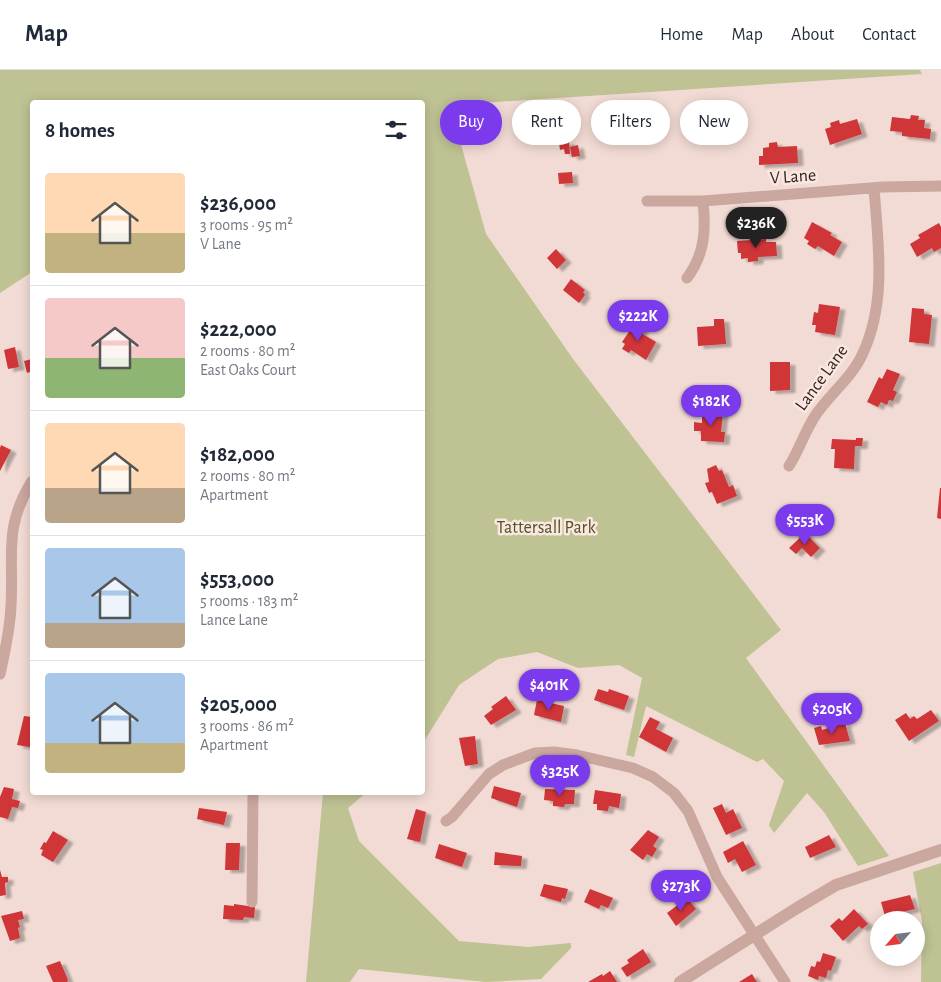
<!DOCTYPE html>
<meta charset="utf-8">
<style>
:root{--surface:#fff;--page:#f2f2f3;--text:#1f2937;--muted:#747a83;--line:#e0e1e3;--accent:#7c3aed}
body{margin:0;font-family:"Alegreya Sans",sans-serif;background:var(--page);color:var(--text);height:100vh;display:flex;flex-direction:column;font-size:19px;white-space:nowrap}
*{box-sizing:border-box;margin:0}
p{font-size:16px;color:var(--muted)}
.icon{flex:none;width:28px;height:28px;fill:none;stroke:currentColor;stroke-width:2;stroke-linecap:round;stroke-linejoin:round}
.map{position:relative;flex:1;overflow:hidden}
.drawer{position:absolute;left:30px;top:30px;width:395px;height:695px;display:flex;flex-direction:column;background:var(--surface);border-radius:5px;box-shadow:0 2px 12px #0003}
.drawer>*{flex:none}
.top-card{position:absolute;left:440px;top:30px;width:425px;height:45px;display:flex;gap:10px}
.needle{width:32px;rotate:242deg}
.tools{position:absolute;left:870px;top:841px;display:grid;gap:10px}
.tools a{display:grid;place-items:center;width:55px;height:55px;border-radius:50%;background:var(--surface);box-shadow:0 2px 12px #0003;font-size:25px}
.price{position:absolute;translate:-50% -42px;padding:0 11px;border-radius:18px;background:var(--accent);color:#fff;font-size:16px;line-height:32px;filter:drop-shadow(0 1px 2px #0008)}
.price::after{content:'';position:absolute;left:50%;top:30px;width:15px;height:11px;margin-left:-8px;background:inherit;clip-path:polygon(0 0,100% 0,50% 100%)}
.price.current{background:#222;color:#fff}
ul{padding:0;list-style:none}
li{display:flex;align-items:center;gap:15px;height:125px;padding:0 15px}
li+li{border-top:1px solid var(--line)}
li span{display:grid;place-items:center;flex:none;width:140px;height:100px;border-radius:5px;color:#555}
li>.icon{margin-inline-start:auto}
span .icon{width:60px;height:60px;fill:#fffc;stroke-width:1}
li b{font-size:21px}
h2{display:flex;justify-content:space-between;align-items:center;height:60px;padding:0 15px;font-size:21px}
.tag{padding:0 18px;border-radius:22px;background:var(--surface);box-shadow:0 2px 12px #0003;font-size:18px;line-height:45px}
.tag.current{background:var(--accent);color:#fff}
header{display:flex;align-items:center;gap:30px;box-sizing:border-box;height:70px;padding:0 25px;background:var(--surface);border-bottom:1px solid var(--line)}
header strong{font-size:24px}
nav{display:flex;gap:28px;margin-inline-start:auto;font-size:18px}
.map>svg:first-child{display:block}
</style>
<header>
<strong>Map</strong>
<nav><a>Home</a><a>Map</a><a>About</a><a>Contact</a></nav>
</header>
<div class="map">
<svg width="941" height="912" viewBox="0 0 941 912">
<defs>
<filter id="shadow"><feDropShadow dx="5.5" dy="3" stdDeviation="1" flood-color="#0004"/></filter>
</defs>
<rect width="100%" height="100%" fill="#f2dbd4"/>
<path fill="#bfc293" d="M0,0H920L922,4L450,35L486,164L573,289L781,560L746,588L889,786L858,796L824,742L807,723L774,763L769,755L784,711L763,689L757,692L646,636L634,687L626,685L642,608L619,595L578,598L537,582L498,589L459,615L423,673L422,32H32V202L0,223Z
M323,723H366L348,738L359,771L459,871L528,877L571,873V878L541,909L486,912L359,899L350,912H306Z
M941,793V912H921L922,851L913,802Z"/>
<path fill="#d03439" filter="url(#shadow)" d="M911,45L919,46L918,50H925L924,58L931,59L930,69L902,66V62L890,61L892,47L910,49Z
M857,49L862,64L830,75L825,59L831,57L830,53L839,50L840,54Z
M569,71L570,84H565L564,79L560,80L559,73Z
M777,72L778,77L797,76L798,93L759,95V86H763V78L769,77V73Z
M578,75L580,86L572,87L570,77Z
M572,102L573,113L559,114L558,103Z
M812,152L832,163L830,165L842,172L834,186L818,176L815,179L807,174L809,171L804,168Z
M939,153L941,157V178L934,182L932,178L917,187L910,174L920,168L918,165Z
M766,169V172H776L777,186L758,187V191L748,192V188L741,189V183H738L737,171Z
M556,179L566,190L557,199L547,188Z
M571,209L585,220L583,222L585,225L579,233L563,220Z
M819,234L840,237L835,265L815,262L816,255H812L814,242L818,243Z
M912,238L924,239V244L932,245L929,274L909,272Z
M714,249H724L726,274L698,276L697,257L714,256Z
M635,253L644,258L641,263L656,272L646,290L631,280L629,283L622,279L625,274L622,272Z
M15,277L19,297L8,299L4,280Z
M32,289V301L27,303L24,291Z
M770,292H790V320L770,321Z
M887,299L900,304L893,320L897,322L893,331L889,330L887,335L881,332L878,337L867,332L879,307L882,309Z
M702,342L723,343L721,362H725L724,372L701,371V361H694V352L702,353Z
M856,368H863L862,376H855L854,399L834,398L835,379H831L832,369L856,370Z
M1,375L11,380L0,401V378Z
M716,395L719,401L722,400L729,417L733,415L737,426L717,434L712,422L709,423L705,413L709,412L707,399Z
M940,418H941V449L937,448Z
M805,463L820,478L811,487L802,478L796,484L789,478Z
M598,619L608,622L609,619L629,626L624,640L594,630Z
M506,626L516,640L491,655L484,646L493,639L491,637Z
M537,630L564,636L561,652L534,645Z
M931,640L939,651L909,671L895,650L906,643L910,649L914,646L917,649Z
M24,646L32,647V670L30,677L17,675Z
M650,647L660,652L656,659L673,668L666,682L639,667Z
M845,653L850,671L819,675L814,658L821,656L822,660Z
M475,666L478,694L465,696L459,668Z
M494,716L521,723L517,737L491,728Z
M4,717L14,719L12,729L20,731L18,738L12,737L8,749L0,747V727Z
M545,719L575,720L574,734H565L564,737L553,736V731L544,730Z
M595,720L621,724L619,738L609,736L608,741L597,740V734H593Z
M722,734L726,743L733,739L742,758L726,765L713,738Z
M199,738L227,742L224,755L197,749Z
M416,739L426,742L420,772L407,769Z
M648,760L659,767L653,776L657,779L652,787L647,784L643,790L630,780Z
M53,761L68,770L53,792L41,785L43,780L40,779L44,772L46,773Z
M829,765L836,777L810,788L805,777Z
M743,771L756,795L742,802L735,789L728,793L723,782Z
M226,773H240L239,800H225Z
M439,774L467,783L462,797L435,788Z
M495,782L522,786L521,796L494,795Z
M0,800L2,807H8V812L5,813L6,825L0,826Z
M544,814L568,819L565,829L562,828L561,832L540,826Z
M590,819L613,828L608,838L601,835L599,839L584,832Z
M910,825L915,839L885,846L881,832Z
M687,828L696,839L676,856L667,843Z
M234,834L255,837L254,848L244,847L243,850L223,849L224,835L234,836Z
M854,839L868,854L862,859L859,856L843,871L830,856L839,848L842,851Z
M22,841L24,849L18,850L20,857L18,858L20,868L10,871L1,846Z
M643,879L651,892L627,907L621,898L629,893L627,890Z
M823,883L836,887L831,901L828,900L826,908L819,906L818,910L808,906L811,896L815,897L817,891L820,892Z
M60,891L68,910L67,912H53L46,896Z
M610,901L617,912H588L602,904L603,906Z
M752,904L757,912H739Z"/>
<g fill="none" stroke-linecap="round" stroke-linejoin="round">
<path stroke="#caa79f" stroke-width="11" d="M647,131H703L883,117L941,116
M687,208C705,184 706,160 703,131
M789,396C800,379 805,360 817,343C832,322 853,306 863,283C887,231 878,173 874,118
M0,604C5,582 10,559 11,536C14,485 3,458 32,411
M446,751L452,747L489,704L503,695L535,683L554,682L577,685L633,698L653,707L674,723L688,741L717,807L785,912
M252,832L253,722"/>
<path stroke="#caa79f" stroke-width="12" d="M680,912L797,838L836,815L941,780"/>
</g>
<g text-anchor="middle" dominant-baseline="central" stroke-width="5" stroke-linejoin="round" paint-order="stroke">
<g font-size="18" fill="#332423" stroke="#fae7e0">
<text transform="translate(793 107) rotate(-4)">V Lane</text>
<text transform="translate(822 308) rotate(-54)">Lance Lane</text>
</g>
<g font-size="18" fill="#4f5325" stroke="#fae7e0">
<text x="546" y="458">Tattersall Park</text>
</g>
</g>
</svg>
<div class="tools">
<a><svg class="needle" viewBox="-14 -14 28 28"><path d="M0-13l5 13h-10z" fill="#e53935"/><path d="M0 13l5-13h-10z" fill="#747a83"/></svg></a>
</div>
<b class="price current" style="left:756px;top:179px">$236K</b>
<b class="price" style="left:638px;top:272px">$222K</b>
<b class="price" style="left:711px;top:357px">$182K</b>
<b class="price" style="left:805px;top:476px">$553K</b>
<b class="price" style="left:549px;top:641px">$401K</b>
<b class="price" style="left:832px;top:665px">$205K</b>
<b class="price" style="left:560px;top:727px">$325K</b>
<b class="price" style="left:681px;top:842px">$273K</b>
<div class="top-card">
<a class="tag current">Buy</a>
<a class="tag">Rent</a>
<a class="tag">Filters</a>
<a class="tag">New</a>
</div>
<section class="drawer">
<h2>8 homes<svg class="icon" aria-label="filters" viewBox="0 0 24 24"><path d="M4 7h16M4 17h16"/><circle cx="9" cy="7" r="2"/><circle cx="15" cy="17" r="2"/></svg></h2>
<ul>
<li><span style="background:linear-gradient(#ffd9b3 60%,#c2b280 0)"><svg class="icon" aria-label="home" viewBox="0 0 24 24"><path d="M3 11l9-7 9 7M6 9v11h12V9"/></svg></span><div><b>$236,000</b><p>3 rooms · 95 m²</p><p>V Lane</p></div></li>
<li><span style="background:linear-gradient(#f6c9c9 60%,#8fb573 0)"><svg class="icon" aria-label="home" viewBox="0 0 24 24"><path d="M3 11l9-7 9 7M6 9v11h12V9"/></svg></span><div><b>$222,000</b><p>2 rooms · 80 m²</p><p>East Oaks Court</p></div></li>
<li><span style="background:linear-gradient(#ffd9b3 65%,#b9a48a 0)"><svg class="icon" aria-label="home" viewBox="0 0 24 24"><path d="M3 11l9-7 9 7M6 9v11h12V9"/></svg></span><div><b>$182,000</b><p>2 rooms · 80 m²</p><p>Apartment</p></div></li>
<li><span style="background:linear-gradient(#a9c7e8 75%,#b9a48a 0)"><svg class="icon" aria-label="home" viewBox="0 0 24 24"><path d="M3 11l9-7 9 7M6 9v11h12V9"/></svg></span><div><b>$553,000</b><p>5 rooms · 183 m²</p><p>Lance Lane</p></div></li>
<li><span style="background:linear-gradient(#a9c7e8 70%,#c2b280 0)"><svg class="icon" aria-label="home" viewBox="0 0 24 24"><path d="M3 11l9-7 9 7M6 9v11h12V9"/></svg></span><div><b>$205,000</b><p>3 rooms · 86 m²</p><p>Apartment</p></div></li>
</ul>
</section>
</div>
